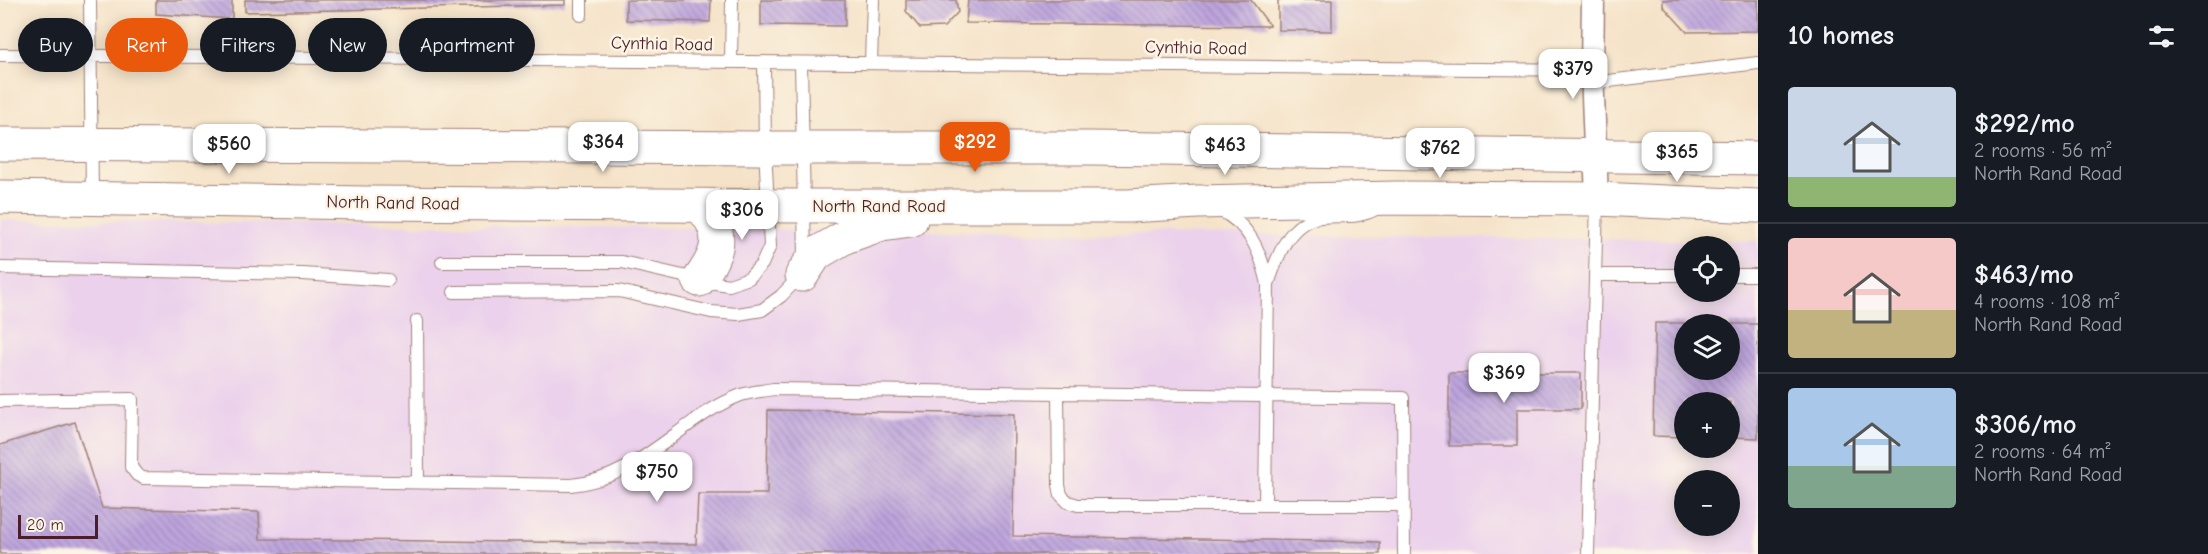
<!DOCTYPE html>
<meta charset="utf-8">
<style>
:root{--surface:#171b24;--page:#242831;--text:#f1f3f6;--muted:#9ea1a6;--line:#363941;--accent:#ea580c}
body{margin:0;font-family:"Comic Neue",sans-serif;background:var(--page);color:var(--text);height:100vh;display:flex;flex-direction:column;font-size:22px;white-space:nowrap}
*{box-sizing:border-box;margin:0}
p{font-size:20px;color:var(--muted)}
.icon{flex:none;width:33px;height:33px;fill:none;stroke:currentColor;stroke-width:2;stroke-linecap:round;stroke-linejoin:round}
.map{position:relative;flex:1;overflow:hidden}
.side{display:flex;flex-direction:column;background:var(--surface);width:450px}
.side>*{flex:none}
.top-card{position:absolute;left:18px;top:18px;width:570px;height:54px;display:flex;gap:12px}
.controls{position:absolute;left:1674px;top:236px;display:grid;gap:12px}
.controls a{display:grid;place-items:center;width:66px;height:66px;border-radius:50%;background:var(--surface);box-shadow:0 3px 15px #0003;font-size:30px}
.scale{position:absolute;left:18px;bottom:15px;width:80px;box-sizing:border-box;padding-left:6px;border:3px solid #4a1f2b;border-top:0;font-size:16px;line-height:21px;white-space:nowrap;color:#4a1f2b;-webkit-text-stroke:4px #fcf5e5;paint-order:stroke}
.price{position:absolute;translate:-50% -51px;padding:0 14px;border-radius:12px;background:#fff;color:#222;font-size:20px;line-height:39px;filter:drop-shadow(0 2px 3px #0008)}
.price::after{content:'';position:absolute;left:50%;top:36px;width:18px;height:14px;margin-left:-9px;background:inherit;clip-path:polygon(0 0,100% 0,50% 100%)}
.price.current{background:var(--accent);color:#fff}
ul{padding:0;list-style:none}
li{display:flex;align-items:center;gap:18px;height:150px;padding:0 30px}
li+li{border-top:2px solid var(--line)}
li span{display:grid;place-items:center;flex:none;width:168px;height:120px;border-radius:6px;color:#555}
li>.icon{margin-inline-start:auto}
span .icon{width:72px;height:72px;fill:#fffc;stroke-width:1}
li b{font-size:26px}
h2{display:flex;justify-content:space-between;align-items:center;height:72px;padding:0 30px;font-size:26px}
.pill{padding:0 21px;border-radius:27px;background:var(--surface);box-shadow:0 3px 15px #0003;font-size:21px;line-height:54px}
.pill.current{background:var(--accent);color:#fff}
main{display:flex;flex:1;min-height:0}
.map>svg:first-child{display:block}
</style>
<main>
<div class="map">
<svg width="1758" height="554" viewBox="0 0 1758 554">
<defs>
<pattern id="building-back-hatch" width="6" height="6" patternUnits="userSpaceOnUse" patternTransform="scale(1.5)"><rect width="6" height="6" fill="#bea5de"/><path d="M-1 5l2 2M0 0l6 6M5-1l2 2" fill="none" stroke="#9c86b4"/></pattern>
</defs>
<rect width="100%" height="100%" fill="#fcf5e5"/>
<filter id="ink" filterUnits="userSpaceOnUse"><feTurbulence type="fractalNoise" baseFrequency=".0167" numOctaves="2"/><feDisplacementMap in="SourceGraphic" scale="12" xChannelSelector="R" yChannelSelector="G"/><feConvolveMatrix kernelMatrix="1 2 1 2 8 2 1 2 1" color-interpolation-filters="sRGB"/></filter>
<filter id="wash" filterUnits="userSpaceOnUse"><feTurbulence type="fractalNoise" baseFrequency=".008" numOctaves="4" result="noise"/><feDisplacementMap in="SourceGraphic" scale="24" xChannelSelector="R" yChannelSelector="G"/><feGaussianBlur stdDeviation="1.35" result="paint"/><feColorMatrix in="noise" values="0 0 0 0 0 0 0 0 0 0 0 0 0 0 0 0 0 1.4 0 .05"/><feComposite in="paint" operator="in"/></filter>
<g filter="url(#wash)">
<rect width="100%" height="100%" fill="#f5e3c9"/>
<path fill="#ebd1ec" fill-rule="evenodd" d="M0,220L1758,241V554H0ZM1684,246H1730V291H1684ZM1684,324H1730V369H1684ZM1684,402H1730V447H1684ZM1684,480H1730V525H1684Z"/>
<g id="blocks">
<path fill="url(#building-back-hatch)" d="M156,0H232V19L156,14Z
M245,0H565V5L245,12Z
M626,0H711L710,22L626,20Z
M761,0H845V26L761,25Z
M906,0H956L958,12L944,27L920,28L906,11Z
M968,0H1251L1270,26L966,23Z
M1278,0H1332V31L1278,30Z
M1663,0H1758V31L1687,32L1663,6Z
M1655,323H1684V369H1730V324H1758V438L1730,437V402H1684V437L1653,436Z
M1449,373H1581V409H1517V446H1449Z
M768,410L1014,414L1013,536L1380,542V554H0V445L75,422L102,508L259,512L260,539L696,544L698,494H767Z"/>
</g>
</g>
<g filter="url(#ink)">
<use href="#blocks" fill-opacity="0" stroke="#a0817a" stroke-width="1.5"/>
<g fill="none" stroke-linecap="round" stroke-linejoin="round">
<defs>
<path id="lane" d="M90,0L92,197
M581,15V0
M0,55L1592,70
M731,62L732,0
M801,63L805,257
M871,63L873,0
M1592,83L1758,63
M1219,210C1250,224 1261,253 1268,284L1265,505
M442,262H622L709,282L729,285L749,278L762,264L770,246L765,148L764,62
M0,268L303,274L388,280
M1595,275H1684
M1730,275H1758
M1268,284C1277,258 1288,221 1321,217C1341,215 1358,219 1376,209
M454,292L619,291L711,312L738,314L762,310L781,296L802,274
M417,321L418,482
M1058,394L1059,485L1061,495L1068,502L1078,505H1404
M0,401L132,399L131,467L137,475L143,478L571,485C640,479 679,419 741,395C751,392 763,391 773,389L1403,398L1404,554
M1588,554L1597,200"/>
<path id="street" d="M1593,0L1592,70L1597,199"/>
<path id="secondary" d="M0,144L765,148H1090L1758,158
M0,197L366,203L805,206H1128L1198,202L1396,198L1597,199L1758,206
M802,275L816,254L845,237L882,224L911,220
M699,280C719,253 726,232 700,206"/>
</defs>
<use href="#lane" stroke="#a0817a" stroke-width="14"/>
<use href="#street" stroke="#a0817a" stroke-width="25"/>
<use href="#secondary" stroke="#a0817a" stroke-width="35"/>
<use href="#lane" stroke="#fff" stroke-width="12"/>
<use href="#street" stroke="#fff" stroke-width="22"/>
<use href="#secondary" stroke="#fff" stroke-width="33"/>
</g>
</g>
<g text-anchor="middle" dominant-baseline="central" stroke-width="5" stroke-linejoin="round" paint-order="stroke">
<g font-size="18" fill="#4a1f2b" stroke="#fcf5e5">
<text transform="translate(662 44) rotate(1)">Cynthia Road</text>
<text transform="translate(1196 48) rotate(1)">Cynthia Road</text>
<text transform="translate(393 203) rotate(1)">North Rand Road</text>
<text x="879" y="206">North Rand Road</text>
</g>
</g>
</svg>
<div class="controls">
<a><svg class="icon" aria-label="locate" viewBox="0 0 24 24"><circle cx="12" cy="12" r="6"/><path d="M12 2v4M12 18v4M2 12h4M18 12h4"/></svg></a>
<a><svg class="icon" aria-label="layers" viewBox="0 0 24 24"><path d="M12 4l9 5-9 5-9-5zM3 14l9 5 9-5"/></svg></a>
<a>+</a>
<a>−</a>
</div>
<div class="scale">20 m</div>
<b class="price" style="left:1573px;top:100px">$379</b>
<b class="price" style="left:603px;top:173px">$364</b>
<b class="price current" style="left:975px;top:173px">$292</b>
<b class="price" style="left:229px;top:175px">$560</b>
<b class="price" style="left:1225px;top:176px">$463</b>
<b class="price" style="left:1440px;top:179px">$762</b>
<b class="price" style="left:1677px;top:183px">$365</b>
<b class="price" style="left:742px;top:241px">$306</b>
<b class="price" style="left:1504px;top:404px">$369</b>
<b class="price" style="left:657px;top:503px">$750</b>
<div class="top-card">
<a class="pill">Buy</a>
<a class="pill current">Rent</a>
<a class="pill">Filters</a>
<a class="pill">New</a>
<a class="pill">Apartment</a>
</div>
</div>
<section class="side">
<h2>10 homes<svg class="icon" aria-label="filters" viewBox="0 0 24 24"><path d="M4 7h16M4 17h16"/><circle cx="9" cy="7" r="2"/><circle cx="15" cy="17" r="2"/></svg></h2>
<ul>
<li><span style="background:linear-gradient(#c9d6e8 75%,#8fb573 0)"><svg class="icon" aria-label="home" viewBox="0 0 24 24"><path d="M3 11l9-7 9 7M6 9v11h12V9"/></svg></span><div><b>$292/mo</b><p>2 rooms · 56 m²</p><p>North Rand Road</p></div></li>
<li><span style="background:linear-gradient(#f6c9c9 60%,#c2b280 0)"><svg class="icon" aria-label="home" viewBox="0 0 24 24"><path d="M3 11l9-7 9 7M6 9v11h12V9"/></svg></span><div><b>$463/mo</b><p>4 rooms · 108 m²</p><p>North Rand Road</p></div></li>
<li><span style="background:linear-gradient(#a9c7e8 65%,#7fa58c 0)"><svg class="icon" aria-label="home" viewBox="0 0 24 24"><path d="M3 11l9-7 9 7M6 9v11h12V9"/></svg></span><div><b>$306/mo</b><p>2 rooms · 64 m²</p><p>North Rand Road</p></div></li>
</ul>
</section>
</main>
